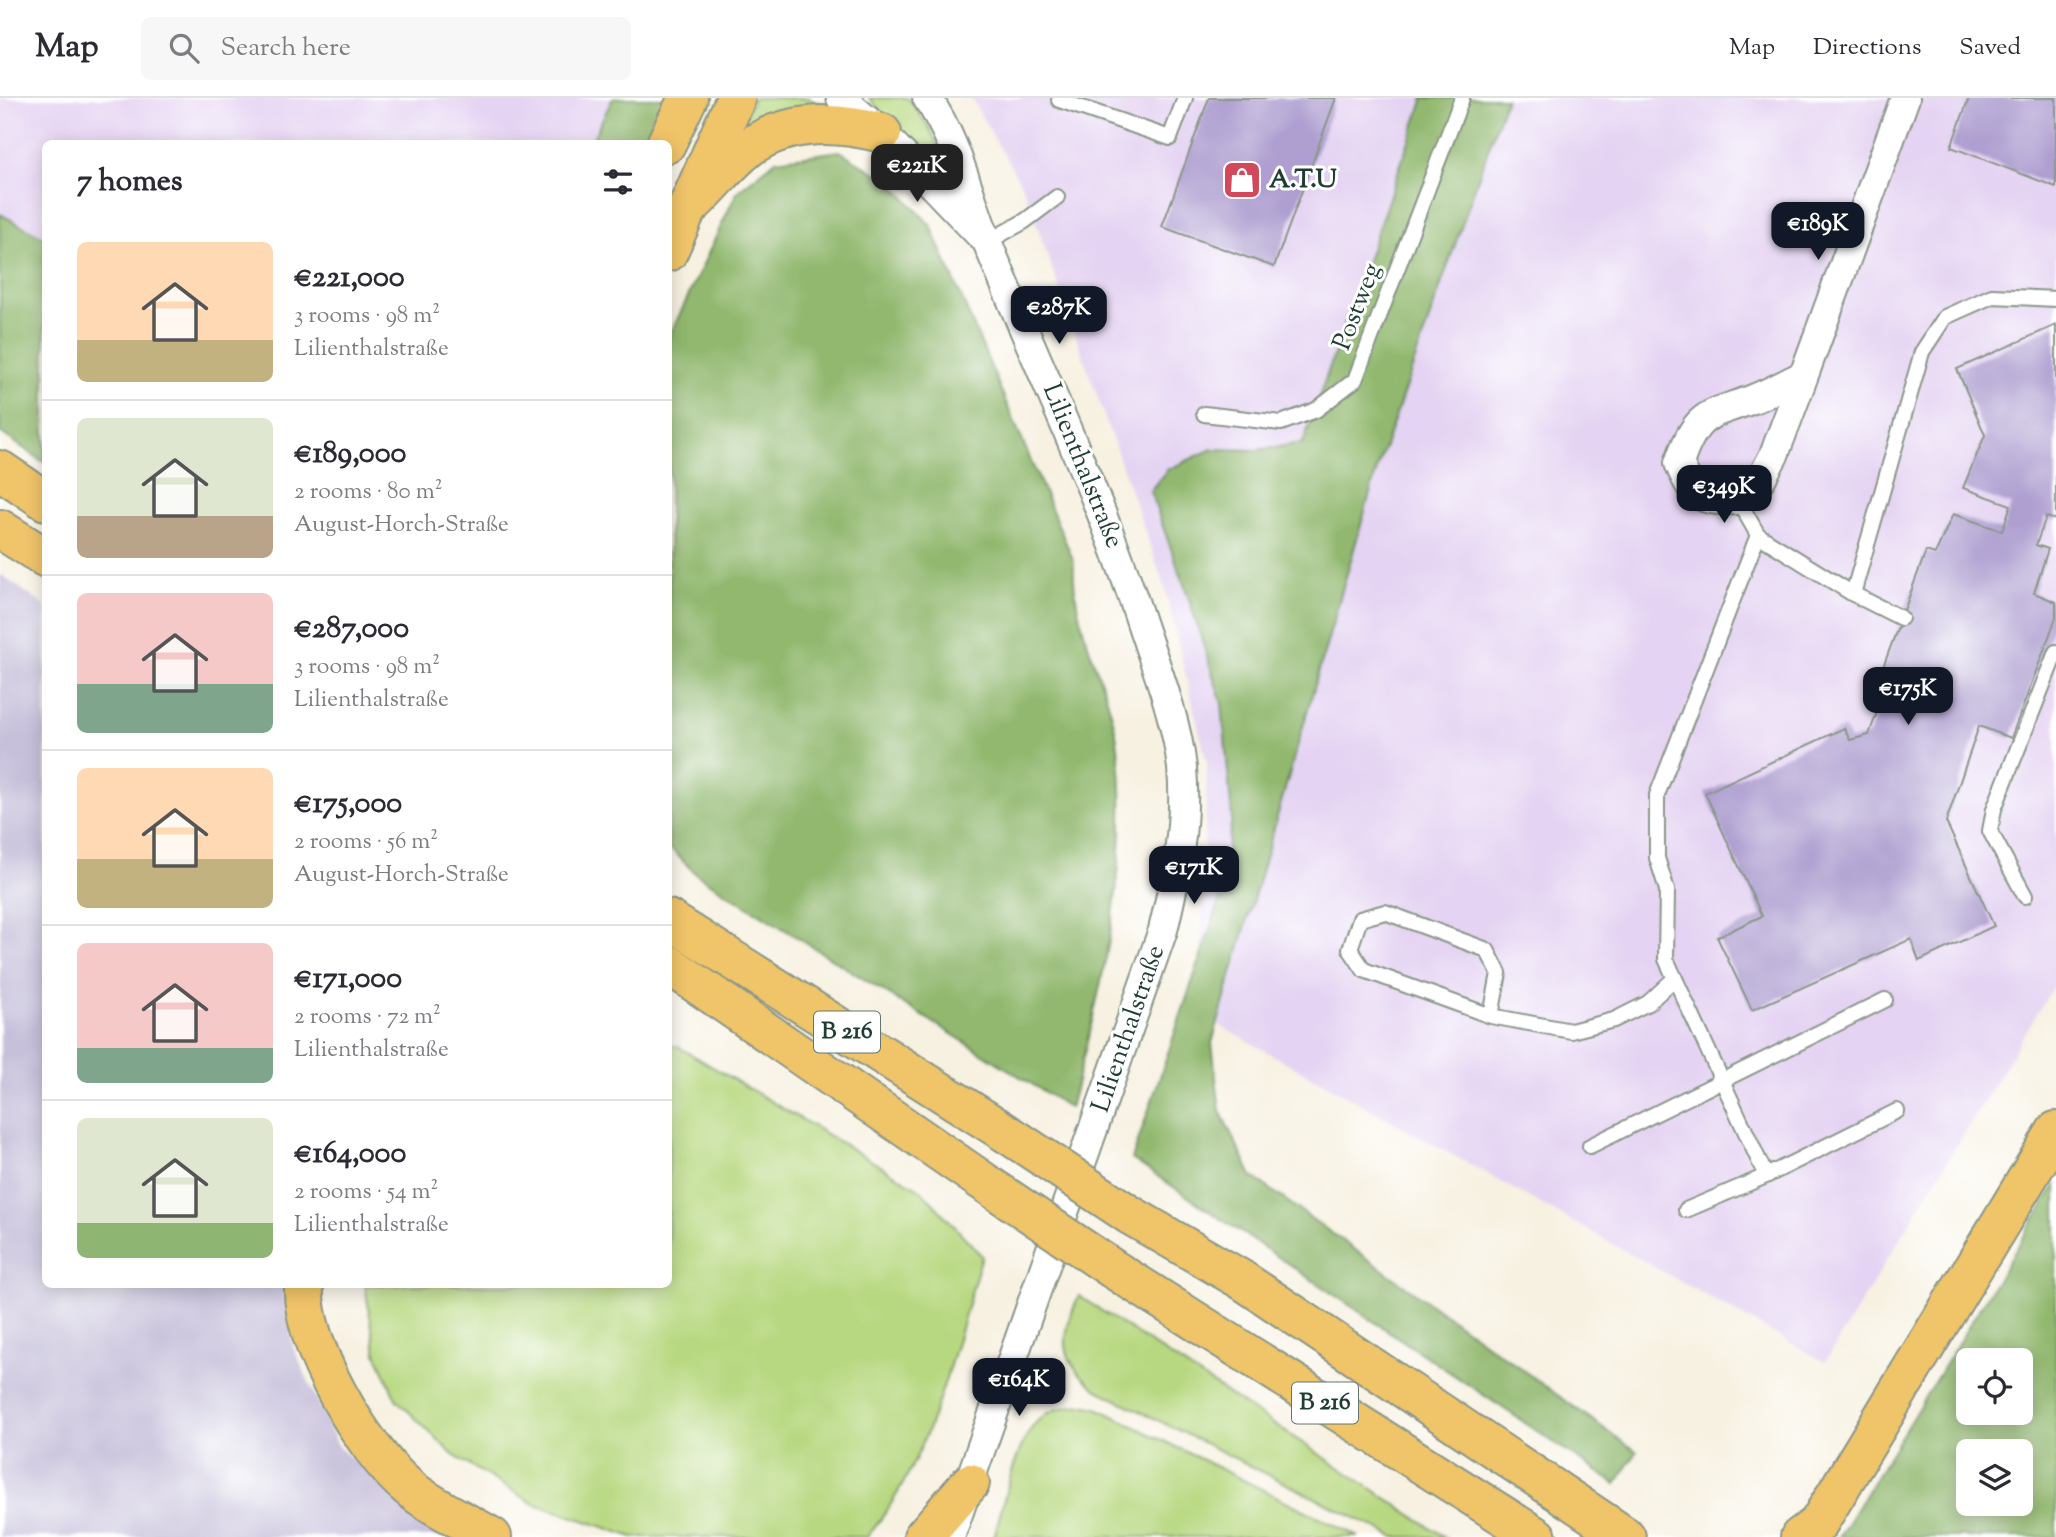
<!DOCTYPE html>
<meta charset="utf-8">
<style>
:root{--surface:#fff;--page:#f7f7f7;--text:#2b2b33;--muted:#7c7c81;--line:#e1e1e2;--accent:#111827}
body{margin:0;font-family:"Sorts Mill Goudy",serif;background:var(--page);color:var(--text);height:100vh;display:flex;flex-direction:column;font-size:26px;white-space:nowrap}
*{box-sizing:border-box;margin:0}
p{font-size:23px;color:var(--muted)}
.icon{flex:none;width:38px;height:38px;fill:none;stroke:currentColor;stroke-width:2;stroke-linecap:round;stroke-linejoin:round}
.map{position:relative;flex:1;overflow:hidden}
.drawer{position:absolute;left:42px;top:42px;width:630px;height:1148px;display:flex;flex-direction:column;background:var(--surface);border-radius:10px;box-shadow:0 4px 18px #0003}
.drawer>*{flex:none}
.controls{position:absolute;left:1956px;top:1250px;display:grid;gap:14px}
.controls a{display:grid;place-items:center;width:77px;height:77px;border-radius:10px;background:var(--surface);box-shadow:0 4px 18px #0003;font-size:35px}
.price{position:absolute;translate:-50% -60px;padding:0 16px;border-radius:14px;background:var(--accent);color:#fff;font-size:23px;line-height:46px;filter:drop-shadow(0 2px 4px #0008)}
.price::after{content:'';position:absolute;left:50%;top:42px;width:21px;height:16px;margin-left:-10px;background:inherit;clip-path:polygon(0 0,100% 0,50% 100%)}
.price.on{background:#222;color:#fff}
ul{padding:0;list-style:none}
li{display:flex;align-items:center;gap:21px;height:175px;padding:0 35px}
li+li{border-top:2px solid var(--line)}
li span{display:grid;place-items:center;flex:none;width:196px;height:140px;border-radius:10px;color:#555}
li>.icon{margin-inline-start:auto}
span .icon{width:84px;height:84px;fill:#fffc;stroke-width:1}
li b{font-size:30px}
h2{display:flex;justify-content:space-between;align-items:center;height:84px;padding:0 35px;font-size:30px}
header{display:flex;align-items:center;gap:42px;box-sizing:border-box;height:98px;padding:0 35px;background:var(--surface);border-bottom:2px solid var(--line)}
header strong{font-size:33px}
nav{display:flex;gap:38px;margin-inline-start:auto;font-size:24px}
.search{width:490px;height:63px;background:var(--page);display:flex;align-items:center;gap:18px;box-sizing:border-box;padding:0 24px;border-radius:10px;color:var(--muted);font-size:26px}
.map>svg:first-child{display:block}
</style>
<header>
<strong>Map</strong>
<div class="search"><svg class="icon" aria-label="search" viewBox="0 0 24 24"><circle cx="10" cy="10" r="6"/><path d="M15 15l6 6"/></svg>Search here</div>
<nav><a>Map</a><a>Directions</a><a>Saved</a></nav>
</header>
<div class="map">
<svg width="2056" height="1439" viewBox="0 0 2056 1439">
<rect width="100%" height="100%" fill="#fff"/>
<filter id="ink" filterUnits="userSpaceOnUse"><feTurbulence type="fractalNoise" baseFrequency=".0143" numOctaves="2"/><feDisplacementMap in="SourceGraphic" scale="14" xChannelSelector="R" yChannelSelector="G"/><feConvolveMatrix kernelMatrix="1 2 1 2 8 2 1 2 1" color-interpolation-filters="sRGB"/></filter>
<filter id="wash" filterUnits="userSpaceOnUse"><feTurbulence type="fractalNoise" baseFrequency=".00686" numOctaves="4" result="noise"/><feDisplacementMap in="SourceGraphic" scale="28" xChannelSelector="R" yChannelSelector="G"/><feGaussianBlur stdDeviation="1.57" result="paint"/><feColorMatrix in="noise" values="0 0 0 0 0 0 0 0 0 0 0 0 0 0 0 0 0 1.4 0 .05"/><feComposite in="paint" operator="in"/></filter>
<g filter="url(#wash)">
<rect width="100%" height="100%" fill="#f7f1e1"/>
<path fill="#e4d3f2" d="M0,0H620L597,45L46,46L45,140L0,116Z
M971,0H2056V884L1825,1264L1199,916L1207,665L1164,487L1024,91Z"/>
<path fill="#c6c0da" d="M0,476L45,508L46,1186L283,1187L293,1249L339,1350L450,1439H0Z"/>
<path fill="#b7d880" stroke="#6b8a5a" stroke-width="2" d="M753,0H810L831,13L736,41Z
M869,0H908L931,32L963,103Z
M669,948H677L921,1092L982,1158C953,1252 932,1362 867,1439H633L533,1405L453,1357L396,1301L376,1255L365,1187L668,1186Z
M1079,1198L1445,1439H1394L1099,1293C1059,1263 1059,1242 1079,1198Z
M1083,1307L1097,1310L1359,1439H994C1003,1408 1016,1339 1042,1319C1053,1310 1069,1308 1083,1307Z"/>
<path fill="#91b86e" stroke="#587a51" stroke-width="2" fill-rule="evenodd" d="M613,0H671L650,45L590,46Z
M1424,0H1506L1377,371L1212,945L1220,1013L1252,1078L1637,1354L1616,1386L1132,1061L1219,805L1232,720L1222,606L1186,492L1150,393L1167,372L1212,351L1258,352L1303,345Z
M840,53L892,85L931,128L1074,464C1070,530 1111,587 1118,649C1132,769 1101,894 1070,1010L696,776L669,749V239L737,94L776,62Z
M0,116L45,140V365L0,334Z
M2056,1086V1439H1839ZM1969,1262H2021V1314H1969ZM1969,1353H2021V1405H1969Z"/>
<g id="blocks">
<path fill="#ae9fd0" d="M1209,0H1336L1274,169L1162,129Z
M1969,0H2056V89L1951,49Z
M2056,227V422L2046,419L2036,447L2048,451L2034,495L2056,504V520L2011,640L1979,628L1946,724L1994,828L1919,863L1911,841L1752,912L1717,839L1762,818L1705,695L1844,630L1850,642L1869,637L1884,594L1875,591L1926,453L1935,456L1953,416L2002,433L2011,407L1963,390L1985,337L1957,271Z"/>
</g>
</g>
<g filter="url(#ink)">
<use href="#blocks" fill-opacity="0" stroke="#8b978a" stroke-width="2"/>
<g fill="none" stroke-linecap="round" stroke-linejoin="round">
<defs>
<path id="lane" d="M1059,2L1170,40L1185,0
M987,144L1025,123L1057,99
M1204,316L1281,325L1316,312L1355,282L1462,0
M1738,402L1758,437L1853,496L1901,520
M1758,437L1657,697V760L1667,792L1666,861L1766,1078
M1853,496L1922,254L1945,219L1992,198L2056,201
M2025,798L1990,733L1994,711L2056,554
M1491,918L1499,875L1487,852L1385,814L1360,821L1350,851L1364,872L1491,918L1571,933L1614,922L1648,905L1675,880
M1590,1048L1885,902
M1686,1112L1766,1078L1897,1013"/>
<path id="street" d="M841,0L882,35L981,138
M927,0C958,44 968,97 988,146C1041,275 1101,400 1144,533C1159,577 1177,624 1182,670C1187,726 1176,778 1163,832L950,1439
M1804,277L1774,357L1761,381L1738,402C1699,403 1694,400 1679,365C1697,313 1708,318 1753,301C1771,294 1787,285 1804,277L1905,0"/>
<path id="primary" d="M668,866L997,1093
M1113,1171L1537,1439
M304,1186C300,1246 363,1351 408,1389C432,1409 465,1423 492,1439
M923,1439L970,1385"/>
<path id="highway" d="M666,46L688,0
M689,109C711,90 728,65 751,48C791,21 838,24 882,35
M668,154L736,0
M0,372L46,403
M0,431L46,460
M668,821L1017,1042
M1130,1117L1242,1182L1626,1439
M1800,1439L1818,1426L2056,1033"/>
</defs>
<use href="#lane" stroke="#8b978a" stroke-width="18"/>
<use href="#street" stroke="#8b978a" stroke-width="32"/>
<use href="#primary" stroke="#8b978a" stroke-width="42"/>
<use href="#highway" stroke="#8b978a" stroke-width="42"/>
<use href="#lane" stroke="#fff" stroke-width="14"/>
<use href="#street" stroke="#fff" stroke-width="28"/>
<use href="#primary" stroke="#f0c469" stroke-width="38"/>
<use href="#highway" stroke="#f0c469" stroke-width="38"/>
<defs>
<path id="primary-bridge" d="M997,1093L1113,1171"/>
<path id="highway-bridge" d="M1017,1042L1130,1117"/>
</defs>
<use href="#primary-bridge" stroke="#8b978a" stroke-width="42" stroke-linecap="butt"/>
<use href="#highway-bridge" stroke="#8b978a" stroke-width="42" stroke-linecap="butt"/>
<use href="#primary-bridge" stroke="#f0c469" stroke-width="38"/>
<use href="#highway-bridge" stroke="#f0c469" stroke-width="38"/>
</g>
</g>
<defs>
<symbol id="shop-square" viewBox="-11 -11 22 22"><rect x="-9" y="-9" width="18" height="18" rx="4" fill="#d1495b" stroke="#fff"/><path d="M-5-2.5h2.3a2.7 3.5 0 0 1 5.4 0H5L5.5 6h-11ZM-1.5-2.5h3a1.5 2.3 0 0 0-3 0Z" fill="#fff"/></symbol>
</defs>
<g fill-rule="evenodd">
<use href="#shop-square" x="1220" y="60" width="44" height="44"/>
</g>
<g text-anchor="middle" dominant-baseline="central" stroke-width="6" stroke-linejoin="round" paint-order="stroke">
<g fill="#fff" stroke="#627771" stroke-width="2">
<rect x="814" y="913.5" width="66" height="41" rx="5"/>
<rect x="1292" y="1284.5" width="66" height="41" rx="5"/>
</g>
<g font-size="24" font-weight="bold" fill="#1f3d34">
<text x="847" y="934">B 216</text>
<text x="1325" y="1305">B 216</text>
</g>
<g font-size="26" font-weight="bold" fill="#1f3d34" stroke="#fff" text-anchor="start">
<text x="1269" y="82">A.T.U</text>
</g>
<g font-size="26" fill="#1f3d34" stroke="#fff">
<text transform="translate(1358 209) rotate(-69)">Postweg</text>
<text transform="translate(1082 368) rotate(68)">Lilienthalstraße</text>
<text transform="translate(1129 931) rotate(-71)">Lilienthalstraße</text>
</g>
</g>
</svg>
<div class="controls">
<a><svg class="icon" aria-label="locate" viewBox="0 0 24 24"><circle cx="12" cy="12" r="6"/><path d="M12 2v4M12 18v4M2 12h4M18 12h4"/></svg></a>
<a><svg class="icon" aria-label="layers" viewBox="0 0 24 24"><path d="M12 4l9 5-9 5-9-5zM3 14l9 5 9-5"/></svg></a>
</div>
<b class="price on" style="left:917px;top:106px">€221K</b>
<b class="price" style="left:1818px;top:164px">€189K</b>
<b class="price" style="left:1059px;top:248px">€287K</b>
<b class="price" style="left:1724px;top:427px">€349K</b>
<b class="price" style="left:1908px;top:629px">€175K</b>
<b class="price" style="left:1194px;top:808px">€171K</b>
<b class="price" style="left:1019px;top:1320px">€164K</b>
<section class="drawer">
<h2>7 homes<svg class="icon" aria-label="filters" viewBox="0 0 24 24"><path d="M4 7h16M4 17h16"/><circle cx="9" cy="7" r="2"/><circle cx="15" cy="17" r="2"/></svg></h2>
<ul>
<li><span style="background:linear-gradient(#ffd9b3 70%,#c2b280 0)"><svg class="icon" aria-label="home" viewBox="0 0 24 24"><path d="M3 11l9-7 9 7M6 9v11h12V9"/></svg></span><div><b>€221,000</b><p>3 rooms · 98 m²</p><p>Lilienthalstraße</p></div></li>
<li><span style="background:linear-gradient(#dfe7d0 70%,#b9a48a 0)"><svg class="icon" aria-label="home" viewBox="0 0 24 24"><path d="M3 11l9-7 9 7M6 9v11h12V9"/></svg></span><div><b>€189,000</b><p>2 rooms · 80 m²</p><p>August-Horch-Straße</p></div></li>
<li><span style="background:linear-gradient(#f6c9c9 65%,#7fa58c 0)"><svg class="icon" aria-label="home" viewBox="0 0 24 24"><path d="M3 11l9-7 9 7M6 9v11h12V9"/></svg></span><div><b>€287,000</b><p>3 rooms · 98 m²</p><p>Lilienthalstraße</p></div></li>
<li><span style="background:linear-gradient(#ffd9b3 65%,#c2b280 0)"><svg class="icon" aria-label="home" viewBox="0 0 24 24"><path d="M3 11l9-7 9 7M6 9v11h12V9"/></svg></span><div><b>€175,000</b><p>2 rooms · 56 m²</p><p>August-Horch-Straße</p></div></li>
<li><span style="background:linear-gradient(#f6c9c9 75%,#7fa58c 0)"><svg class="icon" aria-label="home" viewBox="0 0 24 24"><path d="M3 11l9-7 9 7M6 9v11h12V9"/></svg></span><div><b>€171,000</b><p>2 rooms · 72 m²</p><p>Lilienthalstraße</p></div></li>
<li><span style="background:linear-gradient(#dfe7d0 75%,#8fb573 0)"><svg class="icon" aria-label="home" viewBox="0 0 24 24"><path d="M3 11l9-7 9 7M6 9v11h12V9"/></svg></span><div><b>€164,000</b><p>2 rooms · 54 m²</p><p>Lilienthalstraße</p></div></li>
</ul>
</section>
</div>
